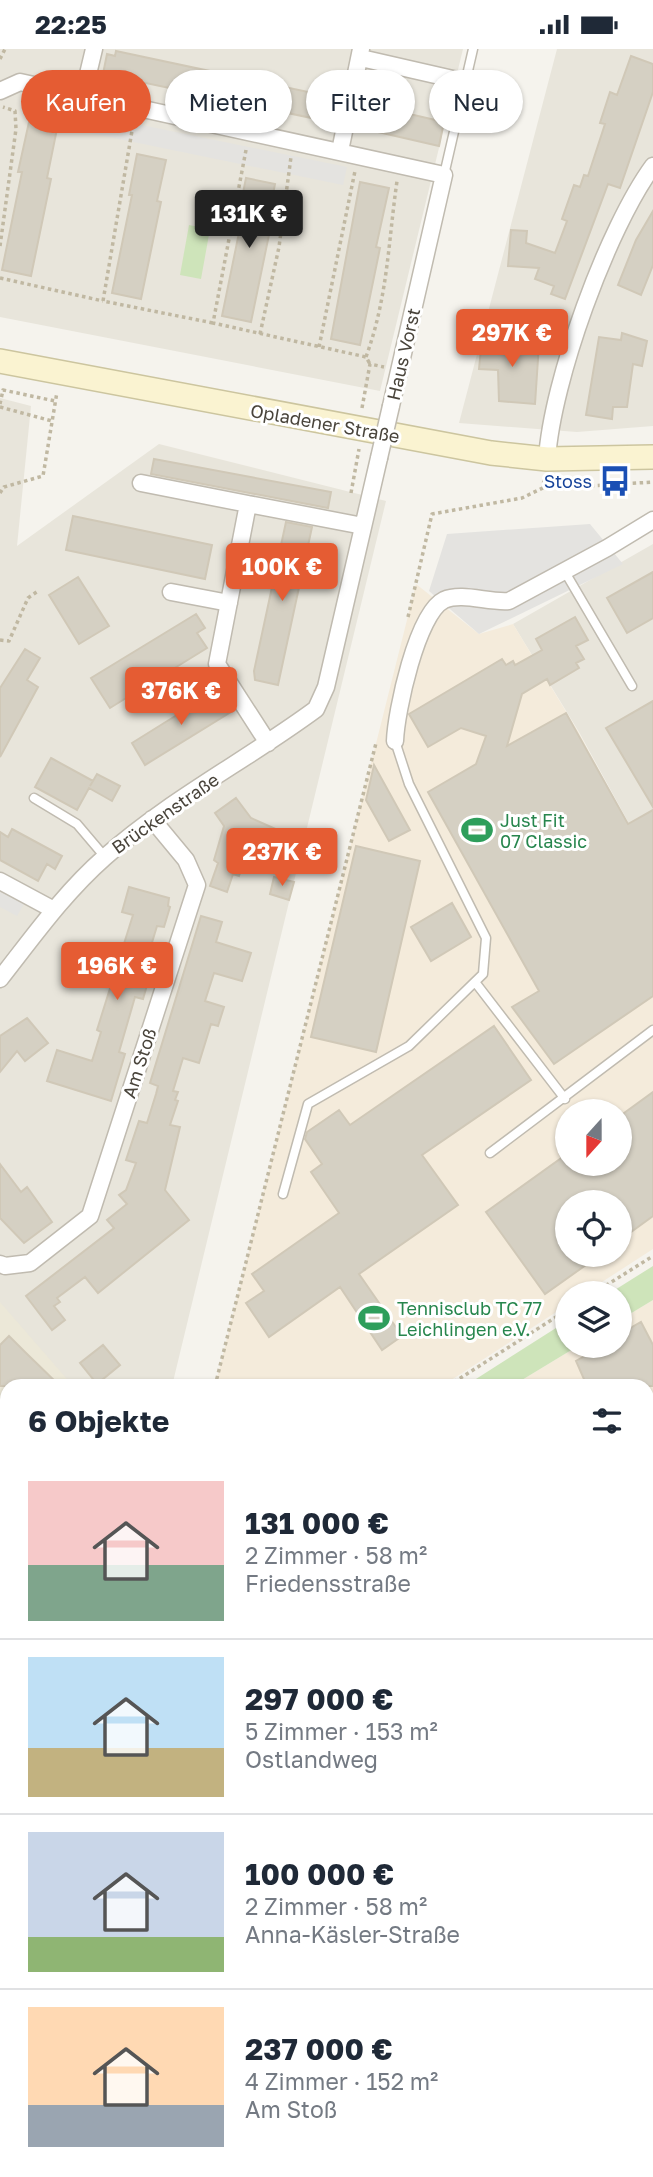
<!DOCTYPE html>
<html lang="de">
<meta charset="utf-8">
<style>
:root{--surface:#fff;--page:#f6f6f7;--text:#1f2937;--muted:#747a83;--line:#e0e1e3;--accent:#e55c33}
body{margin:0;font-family:"Golos Text",sans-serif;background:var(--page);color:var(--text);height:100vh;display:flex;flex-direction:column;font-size:26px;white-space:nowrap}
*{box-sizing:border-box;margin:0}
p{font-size:23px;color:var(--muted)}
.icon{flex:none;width:38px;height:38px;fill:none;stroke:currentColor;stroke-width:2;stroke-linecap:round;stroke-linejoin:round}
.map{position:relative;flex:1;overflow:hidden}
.sheet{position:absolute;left:0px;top:1330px;width:654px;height:798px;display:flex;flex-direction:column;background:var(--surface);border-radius:21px 21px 0 0;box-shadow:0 2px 5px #0004}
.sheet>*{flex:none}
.banner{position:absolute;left:21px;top:21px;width:612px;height:63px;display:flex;gap:14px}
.needle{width:46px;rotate:201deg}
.tools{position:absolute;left:555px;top:1050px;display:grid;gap:14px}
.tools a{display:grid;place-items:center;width:77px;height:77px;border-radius:50%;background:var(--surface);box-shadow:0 2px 5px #0004;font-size:35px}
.price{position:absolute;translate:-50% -60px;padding:0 16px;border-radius:7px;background:var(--accent);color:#fff;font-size:23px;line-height:46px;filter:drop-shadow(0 2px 4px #0008)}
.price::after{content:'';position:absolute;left:50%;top:42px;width:21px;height:16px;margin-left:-10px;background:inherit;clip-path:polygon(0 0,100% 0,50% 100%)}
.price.on{background:#222;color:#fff}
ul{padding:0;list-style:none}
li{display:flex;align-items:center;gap:21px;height:175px;padding:0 28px}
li+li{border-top:2px solid var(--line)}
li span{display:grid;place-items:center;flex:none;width:196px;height:140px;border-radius:0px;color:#555}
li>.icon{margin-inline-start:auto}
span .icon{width:84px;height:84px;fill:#fffc;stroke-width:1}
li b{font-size:30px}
h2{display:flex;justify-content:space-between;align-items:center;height:84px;padding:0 28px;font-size:30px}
.chip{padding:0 24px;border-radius:32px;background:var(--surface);box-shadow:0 2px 5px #0004;font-size:24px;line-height:63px}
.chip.on{background:var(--accent);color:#fff}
.status{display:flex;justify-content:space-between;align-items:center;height:49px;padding:0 35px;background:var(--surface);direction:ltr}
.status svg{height:19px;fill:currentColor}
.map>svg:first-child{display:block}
</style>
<div class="status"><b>22:25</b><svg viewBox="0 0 49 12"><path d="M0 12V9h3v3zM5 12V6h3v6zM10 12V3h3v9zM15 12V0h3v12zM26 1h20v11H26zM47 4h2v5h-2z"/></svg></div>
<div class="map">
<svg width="653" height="2128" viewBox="0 0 653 2128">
<rect width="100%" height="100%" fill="#f5f3ed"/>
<path fill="#e8e5db" d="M0,0H463L380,342L0,268Z
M557,0H653V377L577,383L459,374Z
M0,349L31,357L17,497L159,395L386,452L172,1337H7V2003L0,2031Z
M653,495V783L638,791L579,683L513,575Z
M65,2121H295L300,2128H64Z"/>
<path fill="#f4ebdb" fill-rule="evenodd" d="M416,535L479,585L513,575L579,684L637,791L653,783V1200L585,1244H567V1256L442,1337H215ZM567,1062H620V1115H567ZM567,1153H620V1206H567Z
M653,1251V2128H300L295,2121H648V1337H512L578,1297H620V1271Z"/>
<path fill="#ece8d8" d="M0,1253L73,1337H7V1412L0,1418Z"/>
<path fill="#cee4ba" d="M189,176L210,180L201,230L180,226Z
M653,1217V1251L620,1271V1244H610Z
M567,1272V1297H578L512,1337H465Z
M21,2121H57L48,2128H19Z"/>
<path fill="#e4e3e0" d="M88,65L347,118L343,136L85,83Z
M590,475L623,515L479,585L429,542L447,485Z
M0,843L24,855L17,867L0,858Z"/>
<path fill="#d5d0c3" stroke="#d0c8b7" stroke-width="2" d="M116,2L327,47L326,51L339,53L335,74L103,25L107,5L115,7Z
M631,7L653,15V43L620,139L608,135L565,250L551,245L554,237L535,230L539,219L508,217L511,181L527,182L526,194L555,204L567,172L562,170L574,136L580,138L584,126L588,127L605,75L600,74L610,43L617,46Z
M375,57L444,73L439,97L356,78L359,63L373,66Z
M31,64L59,70L47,129L51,130L31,227L2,221L22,123H18Z
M137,105L166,111L157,152L161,153L141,250L112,244L132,146H129Z
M246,129L275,135L267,175L271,176L251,273L222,267L242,169H238Z
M360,133L389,139L376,198L380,199L360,296L331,290Z
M653,162V216L641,246L618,236L636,191Z
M622,284L647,292L642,317L633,315L627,358H613L612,370L586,366L599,288L621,291Z
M482,290L539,295L535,355L499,352L498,321L479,320Z
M154,410L331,443L328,459L151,425Z
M73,467L212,496L205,530L66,501Z
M286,473L312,478L278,636L255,631L254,622Z
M653,523V569L627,584L607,549Z
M78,528L109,577L79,595L49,546Z
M196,565L205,579L197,584L207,599L110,659L91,629Z
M575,568L588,591L576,597L584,610L576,614L579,619L550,636L547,630L522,645L507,697L566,664L628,775L653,761V947L554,1015L512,958L539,942L428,743L476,715L486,687L461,679L428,698L409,665L502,610L506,616L513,612L515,616L542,601L536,590Z
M25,600L40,609L27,631L38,638L0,708V639Z
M217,641L231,663L145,716L132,694Z
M653,652V758L606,679Z
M51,709L93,732L90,737L97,725L120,737L112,752L89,739L77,761L35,738Z
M374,716L410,781L389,792L366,751Z
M236,749L251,769L287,785L278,817L245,809L239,827L233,825L227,843L210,837L218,814L214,811L224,777L215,764Z
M12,780L62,807L55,820L47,815L38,832L0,811V783L8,788Z
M356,797L420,812L376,1003L311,988Z
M274,828L294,833L289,851L270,845Z
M129,838L169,849L168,857L170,858L164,878L157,877L147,910L154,912L143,950L135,948L119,1003L125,1005L111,1052L47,1032L57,1001L92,1012L101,983L97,981L133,866L122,863Z
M452,854L471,888L431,912L411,878Z
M201,867L222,873L216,893L251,904L242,932L214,924L205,952L224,958L218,977L211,975L199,1014L183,1009L173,1042L178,1043L175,1051L178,1052L170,1076L180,1078L165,1141L189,1171L98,1244L85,1228L57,1249L60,1253L54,1257L65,1271L52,1281L26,1247L114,1179L107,1171L127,1155L119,1146L126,1141L136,1114L126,1111L139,1072L147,1074L156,1045L158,1037L150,1034Z
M27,969L48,994L25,1012L17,1002L0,1023V987Z
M494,977L531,1031L422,1106L458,1156L359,1225L402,1287L382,1301L340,1238L269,1288L246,1254L264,1242L252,1225L339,1164L311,1123L322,1115L305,1090L307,1083L339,1061L350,1076Z
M653,1043V1167L620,1191V1153H567V1206H600L545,1245L486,1163L567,1105V1115H620V1067Z
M0,1115L21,1143L27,1138L52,1173L24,1194L0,1169Z
M641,1273L653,1296V1337H587L576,1312L603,1297H620V1285Z
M9,1287L25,1303L60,1337H0V1296Z
M103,1296L120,1316L97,1335L80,1314Z"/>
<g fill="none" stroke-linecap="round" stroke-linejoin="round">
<defs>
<path id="service" d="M444,126L473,0
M565,523L632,637
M34,749L77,775L105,808
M475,933L565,1050
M490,1104L653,981
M283,1145L308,1055L409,997L483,925L486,889L409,735L395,692
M320,2128L328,2121"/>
<path id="minor" d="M361,9L466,33
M0,42L20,33L444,126L391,357
M83,46L94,0
M340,102L361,0
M547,410C552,332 607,180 653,117
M141,434L248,455L217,615L268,694
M248,455L363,477
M171,543L229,554
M395,692C396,663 417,564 444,551C462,543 489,554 509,552L607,499L653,471
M0,832L54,861
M0,930C33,888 64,844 105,808C169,751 247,711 316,660L326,638L379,409
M0,1215L5,1217L30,1214L90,1167L197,836L186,811L152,770
M648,1493L653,1490
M0,1606L7,1601
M648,1887L653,1885
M423,2121L429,2128"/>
<path id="secondary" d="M0,312L491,404L547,410L653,408"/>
</defs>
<use href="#service" stroke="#c0bbb0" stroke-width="11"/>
<use href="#minor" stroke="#c0bbb0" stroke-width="19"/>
<use href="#secondary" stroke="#ccc59f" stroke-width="26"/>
<path stroke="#c0b8a2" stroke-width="3.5" stroke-dasharray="3.5 3.5" stroke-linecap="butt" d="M0,10L5,0
M133,76L103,252L213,274
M246,101L213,274L366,308L370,315
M0,197L16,80L15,62L3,58
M0,229L103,252
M260,285L279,198L291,108
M319,298L355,122
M366,308C388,247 388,195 397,132
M0,355L3,341L55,352
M0,358L52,372
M362,359L370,315L384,318
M542,432L591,437L653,433
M0,444L4,438L43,427L57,343
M351,444L359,400
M408,568L432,465L522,449L551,435
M0,591L9,592L28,549L38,542
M594,1244L653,1207
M215,1337L376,694
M448,1337L567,1261
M6,1362L7,1364
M56,2128L57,2121"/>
<use href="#service" stroke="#fff" stroke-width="8"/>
<use href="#minor" stroke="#fff" stroke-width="16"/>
<use href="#secondary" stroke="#faf3d1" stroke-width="23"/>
<defs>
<path id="minor-bridge" d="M379,409L391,357"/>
</defs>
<use href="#minor-bridge" stroke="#c0bbb0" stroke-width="19" stroke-linecap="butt"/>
<use href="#minor-bridge" stroke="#fff" stroke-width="16"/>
</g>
<defs>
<symbol id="bus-bare" viewBox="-9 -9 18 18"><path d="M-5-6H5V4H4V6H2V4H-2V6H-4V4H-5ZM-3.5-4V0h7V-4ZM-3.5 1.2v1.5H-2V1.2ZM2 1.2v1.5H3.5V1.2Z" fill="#1a4fb4" stroke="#fff" stroke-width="2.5" paint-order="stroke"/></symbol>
<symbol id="stadium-bare" viewBox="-9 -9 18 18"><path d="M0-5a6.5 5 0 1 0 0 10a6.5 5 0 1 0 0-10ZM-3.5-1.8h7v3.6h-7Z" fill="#2e9e5b" stroke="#fff" stroke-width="2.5" paint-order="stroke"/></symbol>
</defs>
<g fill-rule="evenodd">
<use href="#bus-bare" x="593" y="410" width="44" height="44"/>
<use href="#stadium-bare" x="455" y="759" width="44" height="44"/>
<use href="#stadium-bare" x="352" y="1247" width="44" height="44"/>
</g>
<g text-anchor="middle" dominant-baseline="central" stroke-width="6" stroke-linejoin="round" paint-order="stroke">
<g font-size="18" fill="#49443b" stroke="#fff">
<text transform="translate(403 305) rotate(-77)">Haus Vorst</text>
<text transform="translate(325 374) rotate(10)">Opladener Straße</text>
<text transform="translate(165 764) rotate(-35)">Brückenstraße</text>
<text transform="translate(139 1014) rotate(-72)">Am Stoß</text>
</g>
<g font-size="18" fill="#164399" stroke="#fff" text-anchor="end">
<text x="592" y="432">Stoss</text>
</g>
<g font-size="18" fill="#27864d" stroke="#fff" text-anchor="start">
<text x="500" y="771">Just Fit<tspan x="500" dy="21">07 Classic</tspan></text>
<text x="397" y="1259">Tennisclub TC 77<tspan x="397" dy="21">Leichlingen e.V.</tspan></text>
</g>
</g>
</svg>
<div class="tools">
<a><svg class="needle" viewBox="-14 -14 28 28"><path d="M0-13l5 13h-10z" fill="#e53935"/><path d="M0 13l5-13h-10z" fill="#747a83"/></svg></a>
<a><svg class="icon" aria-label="locate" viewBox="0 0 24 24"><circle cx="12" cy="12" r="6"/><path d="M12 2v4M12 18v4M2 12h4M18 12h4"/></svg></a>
<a><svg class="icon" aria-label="layers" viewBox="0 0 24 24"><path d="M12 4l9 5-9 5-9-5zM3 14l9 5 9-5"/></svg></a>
</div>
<b class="price on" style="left:249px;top:201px">131K €</b>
<b class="price" style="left:512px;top:320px">297K €</b>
<b class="price" style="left:282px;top:554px">100K €</b>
<b class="price" style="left:181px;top:678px">376K €</b>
<b class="price" style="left:282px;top:839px">237K €</b>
<b class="price" style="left:117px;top:953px">196K €</b>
<div class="banner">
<a class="chip on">Kaufen</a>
<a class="chip">Mieten</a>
<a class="chip">Filter</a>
<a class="chip">Neu</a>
</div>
<section class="sheet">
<h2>6 Objekte<svg class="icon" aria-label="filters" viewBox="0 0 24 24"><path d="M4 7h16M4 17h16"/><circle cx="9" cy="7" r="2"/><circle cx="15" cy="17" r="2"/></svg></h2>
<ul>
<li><span style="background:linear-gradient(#f6c9c9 60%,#7fa58c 0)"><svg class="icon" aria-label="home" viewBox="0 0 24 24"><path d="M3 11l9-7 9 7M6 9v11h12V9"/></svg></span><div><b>131 000 €</b><p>2 Zimmer · 58 m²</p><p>Friedensstraße</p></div></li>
<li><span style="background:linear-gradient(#bfe0f5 65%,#c2b280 0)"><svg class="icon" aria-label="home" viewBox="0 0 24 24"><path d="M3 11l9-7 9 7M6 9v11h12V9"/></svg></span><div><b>297 000 €</b><p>5 Zimmer · 153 m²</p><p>Ostlandweg</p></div></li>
<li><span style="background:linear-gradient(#c9d6e8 75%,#8fb573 0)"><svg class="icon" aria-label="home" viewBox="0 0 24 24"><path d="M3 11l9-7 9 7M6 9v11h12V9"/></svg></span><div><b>100 000 €</b><p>2 Zimmer · 58 m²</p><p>Anna-Käsler-Straße</p></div></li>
<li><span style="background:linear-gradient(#ffd9b3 70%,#9aa5b1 0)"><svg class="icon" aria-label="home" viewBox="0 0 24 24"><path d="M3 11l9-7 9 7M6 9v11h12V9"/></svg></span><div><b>237 000 €</b><p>4 Zimmer · 152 m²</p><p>Am Stoß</p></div></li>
</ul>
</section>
</div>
